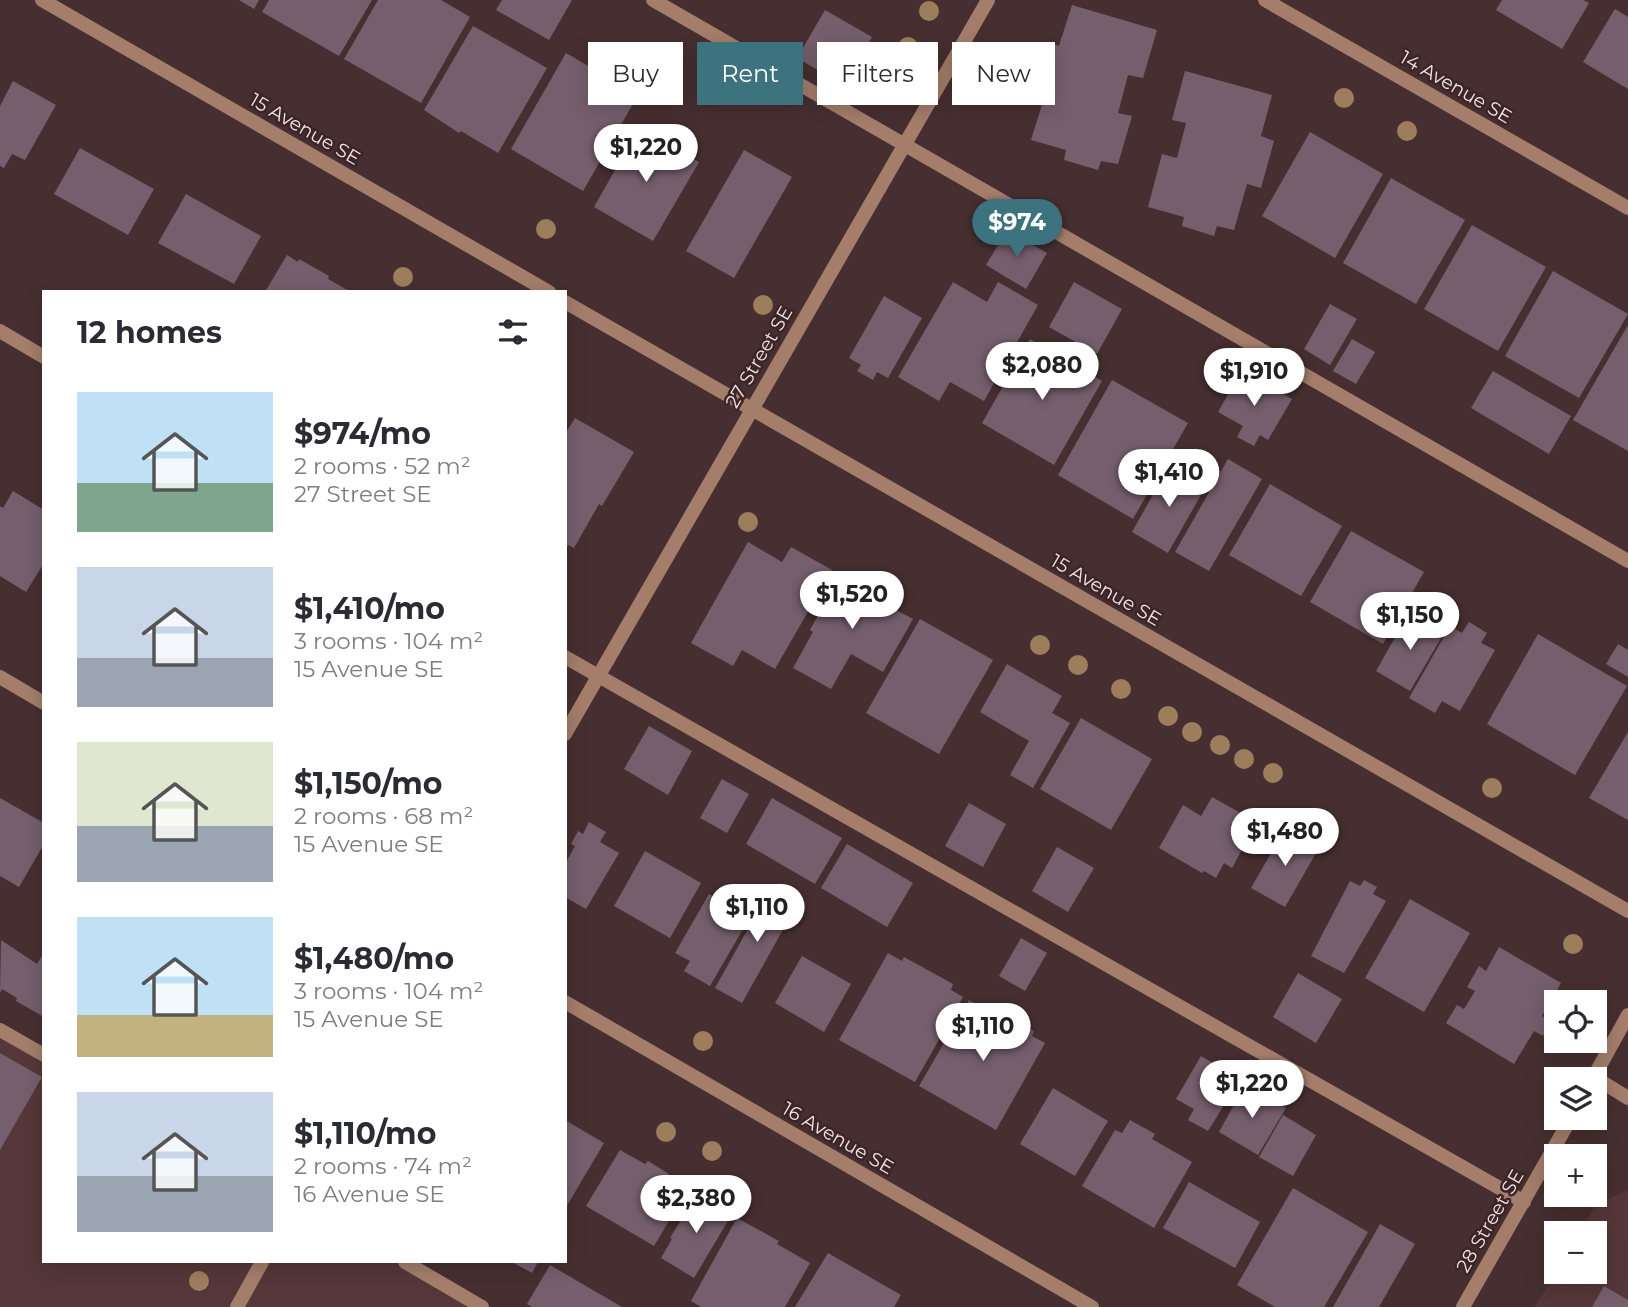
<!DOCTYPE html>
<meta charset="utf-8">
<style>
:root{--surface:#fff;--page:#f7f7f7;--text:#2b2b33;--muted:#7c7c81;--accent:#3d737f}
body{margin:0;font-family:Montserrat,sans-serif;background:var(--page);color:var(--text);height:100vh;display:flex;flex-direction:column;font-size:26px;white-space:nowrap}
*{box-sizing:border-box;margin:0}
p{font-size:23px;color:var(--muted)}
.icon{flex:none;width:38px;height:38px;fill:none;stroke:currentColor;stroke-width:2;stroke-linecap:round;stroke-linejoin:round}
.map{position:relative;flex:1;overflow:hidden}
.sheet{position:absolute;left:42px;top:290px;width:525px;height:973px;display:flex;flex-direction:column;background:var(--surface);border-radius:0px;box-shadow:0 4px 18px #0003}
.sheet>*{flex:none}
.banner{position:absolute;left:588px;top:42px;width:665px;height:63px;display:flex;gap:14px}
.controls{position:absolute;left:1544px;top:990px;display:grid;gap:14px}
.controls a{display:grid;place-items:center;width:63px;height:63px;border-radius:0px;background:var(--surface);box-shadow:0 4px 18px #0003;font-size:35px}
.price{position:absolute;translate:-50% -60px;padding:0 16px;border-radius:24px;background:#fff;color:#222;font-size:23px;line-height:46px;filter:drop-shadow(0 2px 4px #0008)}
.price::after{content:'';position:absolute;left:50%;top:42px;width:21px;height:16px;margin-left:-10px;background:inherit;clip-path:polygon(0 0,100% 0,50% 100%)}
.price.selected{background:var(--accent);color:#fff}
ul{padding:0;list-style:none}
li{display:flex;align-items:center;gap:21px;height:175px;padding:0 35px}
li span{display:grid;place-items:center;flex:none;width:196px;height:140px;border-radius:0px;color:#555}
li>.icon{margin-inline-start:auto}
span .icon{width:84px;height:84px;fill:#fffc;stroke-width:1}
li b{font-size:30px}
h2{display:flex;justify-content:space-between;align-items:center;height:84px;padding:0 35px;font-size:30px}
.pill{padding:0 24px;border-radius:0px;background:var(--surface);box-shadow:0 4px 18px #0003;font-size:24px;line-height:63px}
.pill.selected{background:var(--accent);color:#fff}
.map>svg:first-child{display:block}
</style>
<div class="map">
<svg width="1628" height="1307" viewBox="0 0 1628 1307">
<rect width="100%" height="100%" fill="#472f31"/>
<path fill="#563739" d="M0,1035L44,1059V1262H406L487,1307H0Z
M1628,1191V1307H1535L1556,1272H1594V1234H1578L1597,1203Z"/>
<path fill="#765f6d" d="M239,0H259L254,9Z
M269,0H372L339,56L262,12Z
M378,0H441L470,17L421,103L344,59Z
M502,0H572L549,40L496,10Z
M1502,0H1583L1589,3L1562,49L1496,10Z
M1072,5L1157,30L1143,78L1128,75L1118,113L1132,116L1118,164L1101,161L1098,170L1064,160L1066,150L1031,140L1045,95L1032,90L1045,42L1059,46Z
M1615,9L1628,17V89L1583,62Z
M825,10L872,37L843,85L797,58Z
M473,26L547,68L498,153L461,131L459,133L424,110Z
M566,53L638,95L583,191L511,149Z
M1185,71L1272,95L1261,136L1274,141L1261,188L1247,184L1234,230L1217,226L1214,236L1182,226L1184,217L1148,207L1162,154L1177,158L1186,123L1172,120Z
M13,81L56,105L25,160L12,154L4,168L0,166V106Z
M639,128L699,162L653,241L594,207Z
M1310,132L1383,174L1335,258L1262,216Z
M80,148L154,189L128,235L54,194Z
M744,150L792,177L734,278L686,251Z
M1391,178L1465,220L1416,304L1343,263Z
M186,194L261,236L234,284L158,243Z
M1472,225L1546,267L1498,351L1424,309Z
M1007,230L1047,253L1026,289L986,265Z
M287,255L298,262L299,259L329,276L328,279L351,292H265Z
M1553,271L1628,314L1579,398L1505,356Z
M953,282L987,302L998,282L1038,305L984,401L950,382L939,401L898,377Z
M1074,282L1122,309L1097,354L1049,327Z
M884,296L922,318L888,378L877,372L873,380L857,371L861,365L849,358Z
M1330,304L1357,319L1330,365L1304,349Z
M1628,325V451L1573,420Z
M1030,339L1102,381L1054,465L982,423Z
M1352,339L1375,352L1356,384L1333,371Z
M1242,370L1292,399L1268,440L1260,435L1254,446L1237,437L1243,426L1218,412Z
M1493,371L1571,416L1549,454L1471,408Z
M1112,380L1188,423L1133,519L1058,475Z
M575,418L634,452L602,506L599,504L574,548L568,545L565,550V434Z
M1228,459L1262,479L1209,571L1175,552Z
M1169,466L1206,486L1168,553L1132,532Z
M1270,484L1342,526L1301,596L1229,555Z
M13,491L44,510V563L26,592L0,576V506L3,508Z
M1351,531L1424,572L1383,644L1310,602Z
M748,542L782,562L791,547L832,570L775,669L742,650L733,666L691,643Z
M870,573L886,582L876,599L913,619L883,672L851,654L831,689L793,668L813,632L810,630L840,575L863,587Z
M1409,613L1444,633L1410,691L1376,671Z
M920,619L993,660L939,754L866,713Z
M1469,622L1487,633L1481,643L1495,650L1460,711L1442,701L1435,713L1409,698L1450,626L1462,633Z
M1538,634L1627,686L1575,775L1487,724Z
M1618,644L1628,650V677L1606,664Z
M1007,664L1062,696L1052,713L1070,723L1033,788L1010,775L1029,741L980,712Z
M1081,718L1152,759L1111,830L1040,789Z
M649,726L692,751L668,795L624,769Z
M1628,732V820L1589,798Z
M722,779L749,794L727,833L700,818Z
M1212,797L1257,822L1232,868L1224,863L1216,878L1204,871L1202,873L1159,848L1183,805L1201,816Z
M0,798L44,823V844L19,887L0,876Z
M772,798L842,838L815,884L746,844Z
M969,803L1006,824L983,867L945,846Z
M589,822L606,832L600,842L619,853L586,909L565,897V864L575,846L571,844L578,831L583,834Z
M1285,829L1319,848L1285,907L1251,888Z
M847,844L913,883L887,927L821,888Z
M1057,847L1094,868L1068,912L1032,891Z
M645,851L701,883L670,938L614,906Z
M1364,880L1377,887L1373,894L1386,901L1344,973L1311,956L1350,881L1360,886Z
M728,884L748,896L739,911L750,917L710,986L684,971L690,961L675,953L709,894L719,900Z
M772,886L799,901L742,1003L715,988Z
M1410,899L1470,933L1424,1012L1365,978Z
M1021,938L1047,953L1025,991L999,976Z
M1,940L37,964L44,952V1017L16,1001L17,998L2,989L0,993Z
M1499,947L1561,983L1542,1016L1551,1021L1543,1036L1534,1031L1514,1064L1446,1023L1457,1005L1464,1009L1475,991L1467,987L1479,966L1486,971Z
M888,953L902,961L904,957L953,984L951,990L963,997L915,1082L839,1040Z
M802,956L851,984L824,1032L775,1003Z
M1298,973L1342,999L1316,1043L1273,1017Z
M969,1000L982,1008L985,1003L1034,1031L1032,1036L1045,1043L996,1130L919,1086Z
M0,1053L42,1077L0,1150Z
M1201,1056L1240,1079L1208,1131L1188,1120L1194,1109L1176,1099Z
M1245,1085L1286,1108L1258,1155L1219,1132Z
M1053,1088L1108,1121L1075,1176L1020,1144Z
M1283,1115L1316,1135L1293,1176L1259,1157Z
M565,1120L604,1143L565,1209Z
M1130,1120L1155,1134L1152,1139L1192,1162L1154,1228L1082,1186L1115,1130L1122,1133Z
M620,1150L645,1164L648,1161L669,1174L667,1177L688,1189L654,1246L586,1206Z
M1189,1182L1260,1222L1235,1268L1163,1228Z
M1293,1188L1368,1232L1324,1307H1275L1237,1285Z
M697,1194L701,1196L702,1194L724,1206L722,1209L732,1214L694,1278L661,1258L672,1239L670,1238Z
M737,1218L779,1241L777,1244L810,1263L785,1307H701L691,1301Z
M1380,1224L1415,1244L1379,1307H1333Z
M828,1253L901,1295L894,1307H795Z
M512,1262H538L532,1273Z
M550,1265L622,1307H532L527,1304Z
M1604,1286L1628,1300V1307H1592Z"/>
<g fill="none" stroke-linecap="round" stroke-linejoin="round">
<path stroke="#a47e6b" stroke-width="14" d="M653,0L1628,561
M0,331L44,357
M565,657L1524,1202
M0,1030L44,1055
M405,1262L482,1307"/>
<path stroke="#a47e6b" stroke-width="14" d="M42,0L549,292
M1265,0L1628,208
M565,302L1628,911
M0,677L44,703
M565,734L988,0
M565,1002L1092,1307
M1594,1077L1628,1098
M237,1307L262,1262"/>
<path stroke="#a47e6b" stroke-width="14" d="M1592,1080L1628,1015
M1463,1307L1571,1118"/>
</g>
<g fill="#9d7e5c">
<circle cx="929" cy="11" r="10"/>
<circle cx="908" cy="47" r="10"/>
<circle cx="1019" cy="78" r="10"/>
<circle cx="1344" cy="98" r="10"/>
<circle cx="1407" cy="131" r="10"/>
<circle cx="546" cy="229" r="10"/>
<circle cx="403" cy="277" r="10"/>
<circle cx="763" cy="305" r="10"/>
<circle cx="748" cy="522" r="10"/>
<circle cx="1040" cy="645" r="10"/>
<circle cx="1078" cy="665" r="10"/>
<circle cx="1121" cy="689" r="10"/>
<circle cx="1168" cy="716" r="10"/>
<circle cx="1192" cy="732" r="10"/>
<circle cx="1220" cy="745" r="10"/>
<circle cx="1244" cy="759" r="10"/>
<circle cx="1273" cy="773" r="10"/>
<circle cx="1492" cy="788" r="10"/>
<circle cx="1573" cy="944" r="10"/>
<circle cx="703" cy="1041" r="10"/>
<circle cx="666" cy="1132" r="10"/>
<circle cx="712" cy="1151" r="10"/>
<circle cx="199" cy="1281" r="10"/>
</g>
<g text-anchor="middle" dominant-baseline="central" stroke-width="5" stroke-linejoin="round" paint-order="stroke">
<g font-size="19" fill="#f4e4e4" stroke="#3c2527">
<text transform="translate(1456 87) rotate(30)">14 Avenue SE</text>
<text transform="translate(305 129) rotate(30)">15 Avenue SE</text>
<text transform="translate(759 357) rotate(-60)">27 Street SE</text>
<text transform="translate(1106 590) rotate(30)">15 Avenue SE</text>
<text transform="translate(838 1138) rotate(30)">16 Avenue SE</text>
<text transform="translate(1490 1221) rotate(-60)">28 Street SE</text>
</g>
</g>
</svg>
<div class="controls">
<a><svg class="icon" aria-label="locate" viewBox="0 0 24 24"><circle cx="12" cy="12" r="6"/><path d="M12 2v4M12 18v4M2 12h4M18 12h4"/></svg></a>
<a><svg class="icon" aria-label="layers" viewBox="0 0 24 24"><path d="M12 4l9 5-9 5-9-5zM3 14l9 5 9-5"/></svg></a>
<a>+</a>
<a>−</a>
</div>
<b class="price" style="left:646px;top:184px">$1,220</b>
<b class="price selected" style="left:1017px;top:259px">$974</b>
<b class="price" style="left:1042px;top:402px">$2,080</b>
<b class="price" style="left:1254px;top:408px">$1,910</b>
<b class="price" style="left:1169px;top:509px">$1,410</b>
<b class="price" style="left:852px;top:631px">$1,520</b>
<b class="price" style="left:1410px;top:652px">$1,150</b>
<b class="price" style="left:1285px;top:868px">$1,480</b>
<b class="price" style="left:757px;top:944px">$1,110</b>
<b class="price" style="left:983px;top:1063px">$1,110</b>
<b class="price" style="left:1252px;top:1120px">$1,220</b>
<b class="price" style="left:696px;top:1235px">$2,380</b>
<div class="banner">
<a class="pill">Buy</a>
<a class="pill selected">Rent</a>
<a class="pill">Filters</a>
<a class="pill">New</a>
</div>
<section class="sheet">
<h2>12 homes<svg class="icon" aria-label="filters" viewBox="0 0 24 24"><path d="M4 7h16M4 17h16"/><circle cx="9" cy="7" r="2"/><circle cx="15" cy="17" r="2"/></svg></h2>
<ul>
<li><span style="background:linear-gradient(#bfe0f5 65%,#7fa58c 0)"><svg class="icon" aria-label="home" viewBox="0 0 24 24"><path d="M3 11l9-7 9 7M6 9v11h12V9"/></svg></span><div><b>$974/mo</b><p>2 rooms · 52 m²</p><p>27 Street SE</p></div></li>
<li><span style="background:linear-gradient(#c9d6e8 65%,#9aa5b1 0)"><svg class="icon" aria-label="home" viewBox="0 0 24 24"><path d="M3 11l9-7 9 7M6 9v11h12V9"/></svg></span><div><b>$1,410/mo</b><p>3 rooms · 104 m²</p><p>15 Avenue SE</p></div></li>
<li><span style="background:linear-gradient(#dfe7d0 60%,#9aa5b1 0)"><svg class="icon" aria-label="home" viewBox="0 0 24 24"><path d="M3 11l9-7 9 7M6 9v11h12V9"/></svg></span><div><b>$1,150/mo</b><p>2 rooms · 68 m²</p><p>15 Avenue SE</p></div></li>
<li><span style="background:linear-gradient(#bfe0f5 70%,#c2b280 0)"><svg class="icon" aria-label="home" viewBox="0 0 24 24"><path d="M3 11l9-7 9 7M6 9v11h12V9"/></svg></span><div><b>$1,480/mo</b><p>3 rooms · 104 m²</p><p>15 Avenue SE</p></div></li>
<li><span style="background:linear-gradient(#c9d6e8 60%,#9aa5b1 0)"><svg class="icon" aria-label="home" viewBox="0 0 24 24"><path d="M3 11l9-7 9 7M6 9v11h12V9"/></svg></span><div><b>$1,110/mo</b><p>2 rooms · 74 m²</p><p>16 Avenue SE</p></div></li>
</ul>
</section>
</div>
